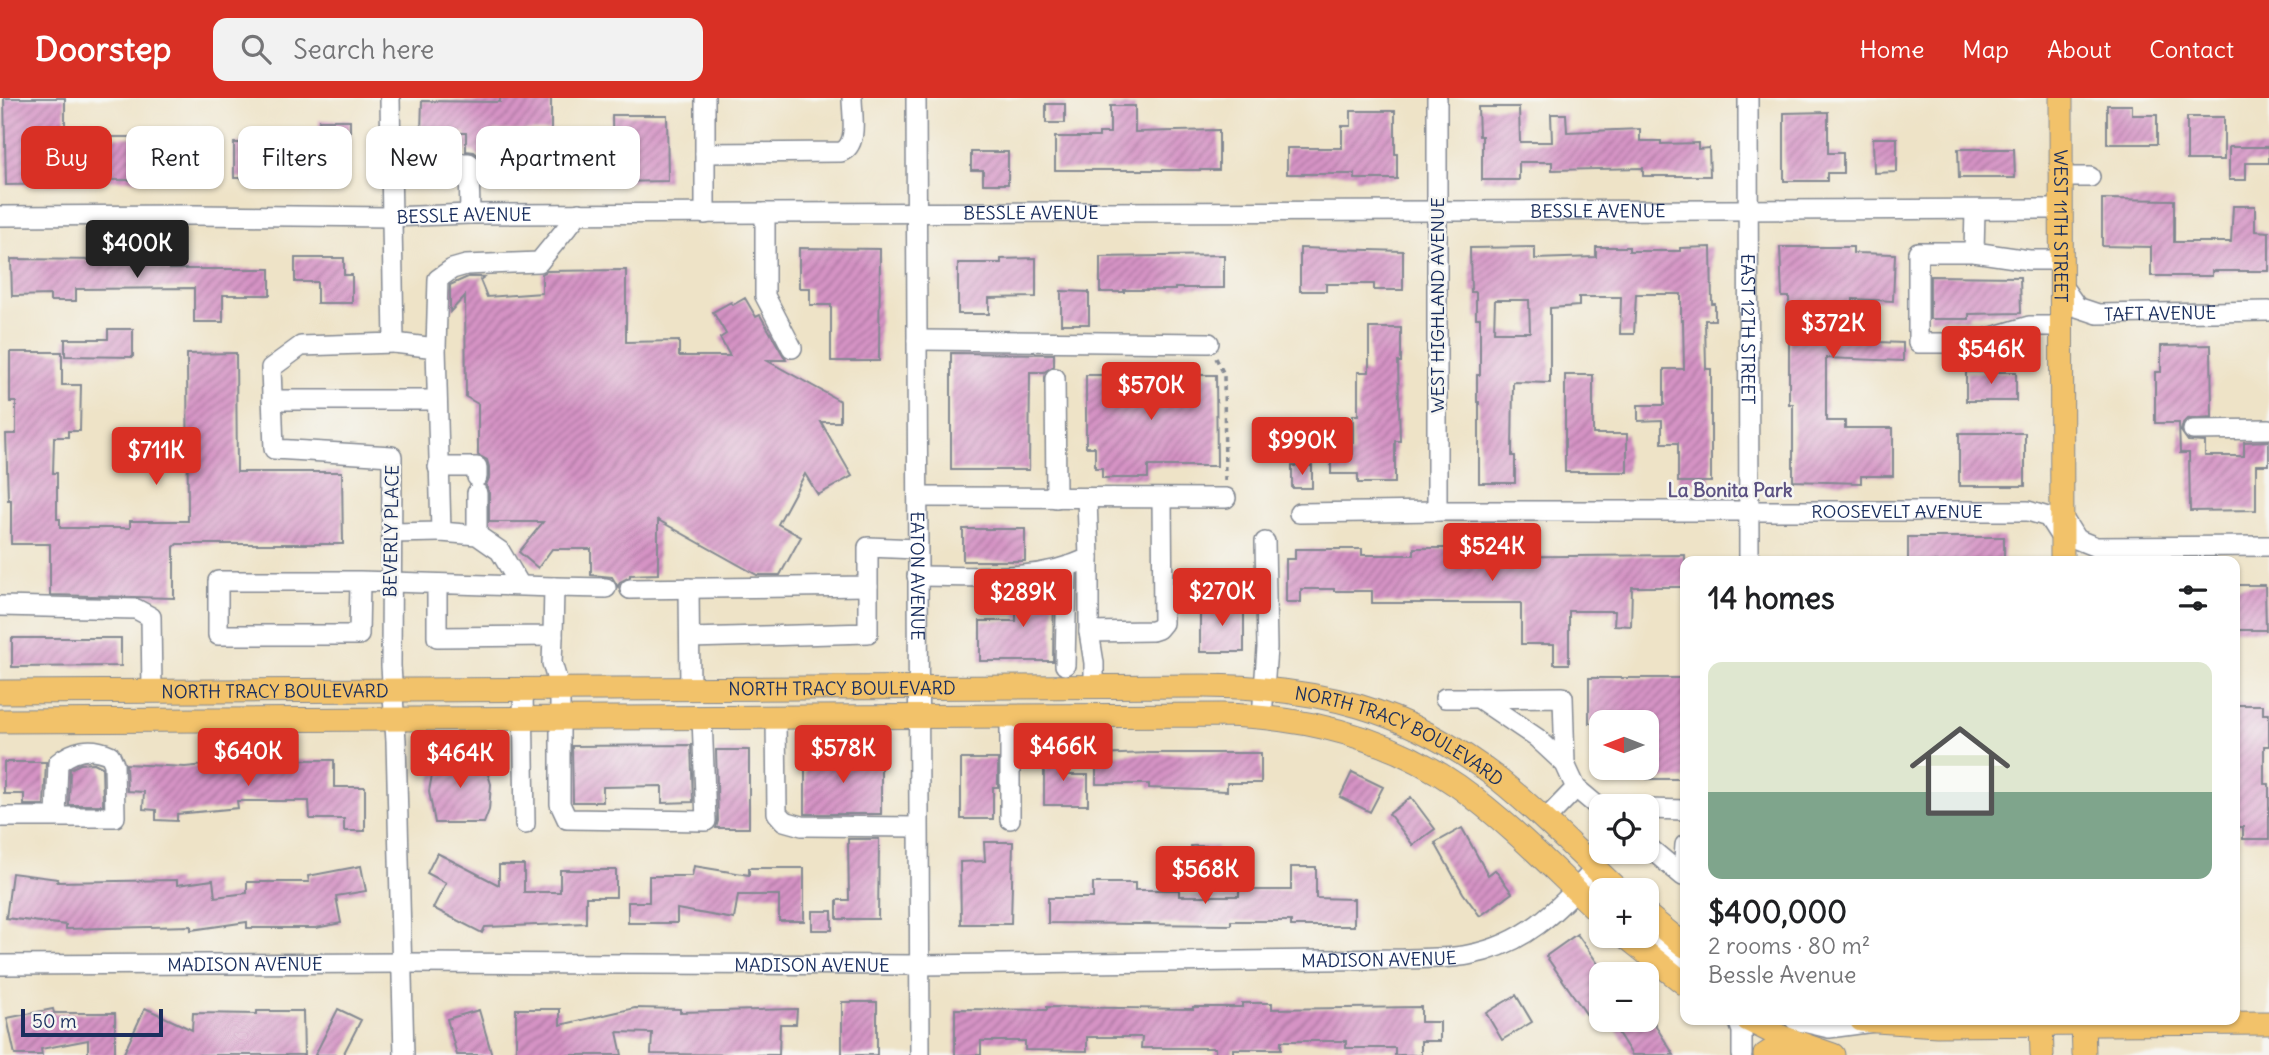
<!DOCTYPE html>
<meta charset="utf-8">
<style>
:root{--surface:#fff;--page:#f2f2f2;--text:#202124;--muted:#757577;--accent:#d93025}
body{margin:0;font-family:Delius,sans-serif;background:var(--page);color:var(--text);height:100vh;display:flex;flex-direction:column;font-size:26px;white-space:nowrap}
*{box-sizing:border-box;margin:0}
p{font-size:23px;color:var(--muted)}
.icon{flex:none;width:38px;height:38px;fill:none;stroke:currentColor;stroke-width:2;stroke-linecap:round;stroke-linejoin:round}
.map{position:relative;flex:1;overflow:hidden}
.drawer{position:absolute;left:1680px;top:458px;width:560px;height:469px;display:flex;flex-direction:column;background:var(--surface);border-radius:14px;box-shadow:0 2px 5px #0004}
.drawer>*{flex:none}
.banner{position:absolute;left:21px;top:28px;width:665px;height:63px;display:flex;gap:14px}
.needle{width:46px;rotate:270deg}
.tools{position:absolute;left:1589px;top:612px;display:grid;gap:14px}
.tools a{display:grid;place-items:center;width:70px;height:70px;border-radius:14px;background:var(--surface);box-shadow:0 2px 5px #0004;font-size:35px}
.scale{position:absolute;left:21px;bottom:18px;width:142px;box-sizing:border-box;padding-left:7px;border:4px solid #1b2f5e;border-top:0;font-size:19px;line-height:24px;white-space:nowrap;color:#1b2f5e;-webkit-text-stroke:5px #f6f6f2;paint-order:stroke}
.price{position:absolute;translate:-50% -60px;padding:0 16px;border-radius:7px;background:var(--accent);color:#fff;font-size:23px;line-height:46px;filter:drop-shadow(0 2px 4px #0008)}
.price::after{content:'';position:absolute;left:50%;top:42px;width:21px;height:16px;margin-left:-10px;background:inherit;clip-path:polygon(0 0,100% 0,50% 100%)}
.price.current{background:#222;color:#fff}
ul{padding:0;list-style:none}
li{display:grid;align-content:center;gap:14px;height:371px;padding:0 28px}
li span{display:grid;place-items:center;height:217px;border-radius:14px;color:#555}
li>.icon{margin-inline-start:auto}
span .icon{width:126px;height:126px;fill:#fffc;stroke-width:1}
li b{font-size:30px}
h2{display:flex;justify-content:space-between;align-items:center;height:84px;padding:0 28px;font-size:30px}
.tag{padding:0 24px;border-radius:14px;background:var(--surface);box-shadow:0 2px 5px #0004;font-size:24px;line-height:63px}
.tag.current{background:var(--accent);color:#fff}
header{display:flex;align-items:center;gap:42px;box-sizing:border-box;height:98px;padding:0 35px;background:var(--accent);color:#fff}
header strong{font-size:33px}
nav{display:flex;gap:38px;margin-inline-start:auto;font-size:24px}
.search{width:490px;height:63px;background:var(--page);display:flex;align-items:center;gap:18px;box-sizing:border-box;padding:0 24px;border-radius:14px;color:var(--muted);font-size:26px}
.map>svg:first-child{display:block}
</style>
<header>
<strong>Doorstep</strong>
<div class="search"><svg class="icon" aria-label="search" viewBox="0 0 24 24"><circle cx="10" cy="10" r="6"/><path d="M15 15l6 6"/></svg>Search here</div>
<nav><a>Home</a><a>Map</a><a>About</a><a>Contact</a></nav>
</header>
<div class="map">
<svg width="2269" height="957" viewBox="0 0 2269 957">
<defs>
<pattern id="building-hatch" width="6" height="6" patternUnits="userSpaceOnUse" patternTransform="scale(1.75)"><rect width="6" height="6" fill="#d593c4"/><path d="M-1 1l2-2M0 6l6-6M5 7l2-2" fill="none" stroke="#ac78a2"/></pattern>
</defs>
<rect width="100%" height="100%" fill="#f6f6f2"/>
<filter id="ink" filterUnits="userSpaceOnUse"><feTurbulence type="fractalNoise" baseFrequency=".0143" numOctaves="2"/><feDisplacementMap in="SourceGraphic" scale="14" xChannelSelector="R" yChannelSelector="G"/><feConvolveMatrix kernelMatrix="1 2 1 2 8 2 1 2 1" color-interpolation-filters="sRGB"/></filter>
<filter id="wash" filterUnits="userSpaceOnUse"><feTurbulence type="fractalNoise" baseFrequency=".00686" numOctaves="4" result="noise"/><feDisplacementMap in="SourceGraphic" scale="28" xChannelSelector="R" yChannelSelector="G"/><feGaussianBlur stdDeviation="1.57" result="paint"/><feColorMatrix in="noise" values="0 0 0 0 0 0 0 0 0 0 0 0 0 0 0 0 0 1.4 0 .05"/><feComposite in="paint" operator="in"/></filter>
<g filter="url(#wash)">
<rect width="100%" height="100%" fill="#eee3c7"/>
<g id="blocks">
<path fill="url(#building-hatch)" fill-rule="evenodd" d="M4,0H65V30H31V67H59L60,86L6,87Z
M500,0H551V33H494L493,58H479L474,54L466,53V35H421L422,3L500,4Z
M1046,6H1065V25H1046Z
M2107,7H2132V17H2157V46H2107Z
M1110,8H1135V34L1219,32V72H1055V39H1099V35H1110Z
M1478,9H1519L1520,44H1552L1551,16H1566L1567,34L1640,31V43H1661V46L1698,45V51L1709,50L1710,78H1643V70L1552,72V64H1519V82H1482V38H1479Z
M1351,13H1395V56H1397V81H1355V76H1287V50H1342V28H1351Z
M1828,14V55H1843V75H1827V83H1784V15Z
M612,17H667L668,83L613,84Z
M2187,19H2224V62H2187Z
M319,22H350V47H302V32H319Z
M89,39H176V82H89Z
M253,39H274V55H258V80H234V45H253Z
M1873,40H1897V74L1874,75Z
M2229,49H2269V65H2246V82H2229Z
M1958,51H2014L2015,80H1959Z
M971,54H1008V86H983V72H971Z
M2102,101L2174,102V144H2231L2233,108H2255V133L2269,134V173H2212V178H2151V149L2102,148Z
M1535,149V161L1596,159V149H1629V153H1680V150L1711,149L1712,206H1715V222H1705L1706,271H1711V384H1678V345H1662V322L1638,323V307H1664V271H1684L1683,222H1681V196H1636L1634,236H1620L1621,199H1579V208L1550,210V285L1513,284L1512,358H1515V385H1479V304H1477V277H1480V220H1476V194H1471L1470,150ZM1495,202H1529L1530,234H1494Z
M1780,149H1853V155L1895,156L1893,203L1853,201V213L1813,212L1814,243H1862V240H1878V244L1903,245V263L1826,260V323H1845V330H1893V378H1861V385L1793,383V306H1789V199H1782Z
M799,150L880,151L879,263H831V207H810V190H799Z
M1300,150L1403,153V192H1374V186H1326V193H1300Z
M1224,157V190H1175V192H1124V194H1100V159Z
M169,158V171H270V197H223V224H194V190L76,191V203H50V197L12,198L11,161L100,162V159Z
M295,160H344V177H352V205H317V184H295Z
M1036,160V199L989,200V216H958V165H1001V161Z
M626,172V244L679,243V258H730L720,240L726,236L713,214L731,204L733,207L745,200L756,219L760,217L786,262H766L840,303V324H821L852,378L818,397L805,376L778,426L801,439L780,477H757L658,422V476L630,477V479L620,484L618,489L612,479L591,477V451H552L538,470L519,454L543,424H489V395L486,387L489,380V369L487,362L478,357V306L466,299L465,198L450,214V187L468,179H484L480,182L487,199L542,195V176L547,173Z
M1930,178L2020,179L2021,215L1969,216V221H1930Z
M1061,193L1089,194V226H1061Z
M1369,230H1401V264H1398L1400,343H1395V385H1358V376H1331V356H1353V317H1358V274H1369Z
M108,231H133V259L65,258V241H108Z
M2211,247L2212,319L2187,321L2183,325L2181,333L2188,343L2205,344V358H2244V344L2269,343V367H2256V412L2190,413L2189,355H2180L2179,325H2155V274H2161V248Z
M10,254H62V287H81L80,333H68V339H54L53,375H57V421H60V430H130V423H188L187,256L236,255L237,374H342L343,446H177L174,449V500L50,497V446H11V402H8L6,336H16V304H10Z
M951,255L1054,256V268L1044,274H1030L1029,372H951Z
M1966,274H2016V303H1966Z
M1086,277H1216L1217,368H1148V380H1102V370H1095V349H1086Z
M1565,277H1593V336H1627V374H1565Z
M1959,335H2025V388H1959Z
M1292,368H1312V390H1292Z
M963,431H1025V463H963Z
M1908,439H2004V464H1908Z
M1414,450H1455V459L1685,457V489H1632L1631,528L1614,527L1615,513H1569V566H1554V546H1521V505H1372V493H1334V491H1301V504H1286V461H1295V451H1362V457H1414Z
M1054,484L1053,563H980V523H1016V490Z
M2235,487H2265L2266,532H2235Z
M1200,507H1244V554H1200Z
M12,540H121V568L12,569Z
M1589,580H1685V681H1647V625H1589Z
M2235,607H2263V616H2269V648H2264V686H2269V741H2243V729H2235Z
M691,647L693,704L662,705V688L603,689V704H573L572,648Z
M716,652H749V730H716L718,723Z
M460,655L483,660L491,686L489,712L484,725H435L429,693L435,661Z
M1044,655H1068V677H1088V707H1044Z
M1149,655H1261V685H1227V693L1149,690V686H1096V657Z
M247,657H295V662H334V689H365V733H344V721H310L309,703H237L238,710L177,716V723L156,722V712L143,711L144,694L127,693L126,666L185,669L247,663Z
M805,657H881V716H805Z
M961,661H998V689H993V721H961Z
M4,664H46L44,707H24V696H4Z
M94,665L102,669L103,707H69L70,671L80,666Z
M1352,674L1383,689L1370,714L1340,699Z
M1411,699L1435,731L1413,747L1389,716Z
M1462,730L1488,777L1495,772L1512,795L1480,818L1463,795L1435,745Z
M848,741H879L878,821H837V802H849Z
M984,744H1013L1011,826H961L960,764L985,763Z
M1191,748H1217V768H1191Z
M437,755L499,787V767H524V794H560V772H616V799H586V825L485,829L482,835L433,810L446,785L427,775Z
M361,768L366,793L336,798L341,825L316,830H247V824L191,832V828L66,831V827L6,820L12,775L58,781L57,784L177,782V787L213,782L215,799L247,795V784H309L308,778Z
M694,768L749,777V770H804V823H779V797H738L734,821L677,811V825H628V804H649V778H692Z
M1291,769H1316V800L1354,801V828H1291V823H1231V827L1048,825V800H1093V785H1135V792H1179V798H1239V792H1291Z
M812,813H832V832H812Z
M1577,836L1601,870V911L1589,920L1546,858Z
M1516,897L1532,924L1502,942L1486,915Z
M842,904H877V957H842Z
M1242,905H1272V911L1421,909V924H1440V943H1421V957H1395V950H1346V943H1281V951H1233V957H1215V950H1141L1142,939H1087V953L1025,952V943H981V957H955V911L1047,912V909L1193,911V909H1242Z
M145,910L192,932L193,915L257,916V913H303L304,957H123Z
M635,910L680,911V914L797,911L796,926H780L779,957L651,956L652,935L617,934L622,957H516V911H560V927Z
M53,911L54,915H115V957H88V942L41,951L42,957H15L7,920Z
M338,911L361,922L343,957H315Z
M479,912L492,957H457L447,921Z
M1647,912L1660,935L1674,957H1632L1610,922L1647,923Z"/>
</g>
</g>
<g filter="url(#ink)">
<use href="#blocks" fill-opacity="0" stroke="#848992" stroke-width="2"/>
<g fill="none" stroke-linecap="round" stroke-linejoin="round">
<defs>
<g id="minor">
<path d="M390,0L394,245L301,248L271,270L274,351L392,358L391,568L396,643L404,957"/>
<path d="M705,0V116"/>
<path id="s1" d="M916,0L920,957"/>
<path d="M1437,0V413"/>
<path id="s2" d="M1748,0L1749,464"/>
<path d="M705,55L841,54C859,47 852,17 852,0"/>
<path d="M390,65H469L470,116"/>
<path d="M2062,79H2090"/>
<path d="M1975,112L1974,154L2029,162H2062"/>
<path d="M765,115V198L792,250"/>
<path id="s3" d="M0,118L195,117L391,119L470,116L2062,111"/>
<path d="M1974,154H1918V245H1972L2029,228H2062"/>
<path id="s4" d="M2062,188L2077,209L2098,216L2269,213"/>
<path d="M917,242L1209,245"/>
<path d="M394,245L436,250L441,434L477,437L500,453L520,487"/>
<path d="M436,250L438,181L452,171L466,167L539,164L579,115"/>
<path d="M1055,280L1056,400"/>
<path d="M272,302H437"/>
<path d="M2193,332L2269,331"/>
<path d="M438,369H477V379"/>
<path d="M918,399L1226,400"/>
<path id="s5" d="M1299,415L1437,413H2028L2048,419L2062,441"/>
<path d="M2063,420L2076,441L2096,449L2269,448"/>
<path d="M392,435L441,434"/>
<path d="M477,437V395"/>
<path d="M1089,460V534L1094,565V589"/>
<path d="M917,478C974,478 1036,485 1089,460L1087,400"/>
<path d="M360,483L359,537H218V483H360L554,489L553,538L437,539V486"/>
<path d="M554,489L606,490"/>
<path d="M689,490L690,591"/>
<path d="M630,491L868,488V449L917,451"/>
<path d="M0,508L136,511L151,519L152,593"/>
<path d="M1089,534L1152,533L1158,531L1163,525L1162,400"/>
<path d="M553,538L552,565L560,592V706L567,721L706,723L702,620"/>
<path d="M690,540L868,535V488"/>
<path d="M1065,567L1067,471"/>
<path d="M523,592L525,726"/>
<path d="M1445,600H1478L1537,640L1565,666L1576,690L1545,722"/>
<path d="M1478,600L1563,599L1565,666"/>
<path d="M1010,619V721"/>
<path d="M1262,619L1267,550L1265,444"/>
<path d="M776,620L777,715L784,723L802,728L918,729"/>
<path d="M1576,690L1601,711"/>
<path d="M1647,711L1685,712"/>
<path d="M0,719H56L58,665C73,652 91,648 110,657L114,666L115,719H56"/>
<path d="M1647,748L1683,778L1685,747"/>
<path d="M1631,841L1662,850L1685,866"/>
<path id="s6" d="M0,867L402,865L920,867L1404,861C1425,860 1448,861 1468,857C1527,846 1557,812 1595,771"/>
<path d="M1738,922L1742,933V957"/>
<path d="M1795,922L1829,930L1874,924"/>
</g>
<g id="major">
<path id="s7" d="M2061,0L2062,464"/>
<path id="s8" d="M0,594L1204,588C1317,589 1407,610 1498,681C1541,715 1579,756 1619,793"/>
<path d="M0,623L1222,617C1307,619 1388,639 1458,688C1510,725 1555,773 1601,816"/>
<path d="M1647,817L1685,848"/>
<path d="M1625,838L1685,886"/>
<path d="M1748,922L1782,939L1833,957"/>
<path d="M1861,922L1937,927L2269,925"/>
<path d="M2041,922L2042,957"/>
<path d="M2083,922L2084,957"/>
<path d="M1765,957C1777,948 1787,947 1801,947"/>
</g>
</defs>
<use href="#minor" stroke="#848992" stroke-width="22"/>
<use href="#major" stroke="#848992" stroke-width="25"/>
<path stroke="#848992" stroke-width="3.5" stroke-dasharray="5 5" stroke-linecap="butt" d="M1216,260L1224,276L1225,384"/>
<use href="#minor" stroke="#fff" stroke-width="19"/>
<use href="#major" stroke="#f2c26a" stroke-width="23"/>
</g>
</g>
<g text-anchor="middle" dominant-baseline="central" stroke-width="5" stroke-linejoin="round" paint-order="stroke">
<g font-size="18" fill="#1b2f5e" stroke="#f6f6f2">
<text stroke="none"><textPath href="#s3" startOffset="1598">BESSLE AVENUE</textPath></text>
<text stroke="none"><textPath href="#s3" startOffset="1031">BESSLE AVENUE</textPath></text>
<text stroke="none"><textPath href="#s3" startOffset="464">BESSLE AVENUE</textPath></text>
<text stroke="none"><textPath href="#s7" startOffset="128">WEST 11TH STREET</textPath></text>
<text transform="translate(1437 207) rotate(-90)">WEST HIGHLAND AVENUE</text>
<text stroke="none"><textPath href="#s4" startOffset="110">TAFT AVENUE</textPath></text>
<text stroke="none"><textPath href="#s2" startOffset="231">EAST 12TH STREET</textPath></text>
<text stroke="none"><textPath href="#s5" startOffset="598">ROOSEVELT AVENUE</textPath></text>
<text transform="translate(391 433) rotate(-89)">BEVERLY PLACE</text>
<text stroke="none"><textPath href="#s1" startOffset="478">EATON AVENUE</textPath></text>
<text stroke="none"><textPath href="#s8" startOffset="842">NORTH TRACY BOULEVARD</textPath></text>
<text stroke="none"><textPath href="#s8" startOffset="275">NORTH TRACY BOULEVARD</textPath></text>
<text stroke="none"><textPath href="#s8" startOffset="1409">NORTH TRACY BOULEVARD</textPath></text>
<text stroke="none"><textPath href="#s6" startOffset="1379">MADISON AVENUE</textPath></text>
<text stroke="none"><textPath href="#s6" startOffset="245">MADISON AVENUE</textPath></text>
<text stroke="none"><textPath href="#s6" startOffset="812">MADISON AVENUE</textPath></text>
</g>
<g font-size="19" font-weight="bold" fill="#5c5282" stroke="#f6f6f2">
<text x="1730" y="392">La Bonita Park</text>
</g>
</g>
</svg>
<div class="tools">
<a><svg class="needle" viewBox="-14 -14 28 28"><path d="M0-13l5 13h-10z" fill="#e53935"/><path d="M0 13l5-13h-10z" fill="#757577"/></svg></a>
<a><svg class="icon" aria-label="locate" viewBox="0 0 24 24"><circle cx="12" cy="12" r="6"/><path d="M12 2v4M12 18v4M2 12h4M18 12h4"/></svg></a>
<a>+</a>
<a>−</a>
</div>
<div class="scale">50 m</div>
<b class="price current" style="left:137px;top:182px">$400K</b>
<b class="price" style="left:1833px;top:262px">$372K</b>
<b class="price" style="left:1991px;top:288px">$546K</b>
<b class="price" style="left:1151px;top:324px">$570K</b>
<b class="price" style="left:1302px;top:379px">$990K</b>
<b class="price" style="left:156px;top:389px">$711K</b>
<b class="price" style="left:1492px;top:485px">$524K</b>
<b class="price" style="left:1222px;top:530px">$270K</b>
<b class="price" style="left:1023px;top:531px">$289K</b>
<b class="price" style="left:1063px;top:685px">$466K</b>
<b class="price" style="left:843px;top:687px">$578K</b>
<b class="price" style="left:248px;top:690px">$640K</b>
<b class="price" style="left:460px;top:692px">$464K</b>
<b class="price" style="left:1205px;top:808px">$568K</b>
<div class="banner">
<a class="tag current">Buy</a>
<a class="tag">Rent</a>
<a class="tag">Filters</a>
<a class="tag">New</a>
<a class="tag">Apartment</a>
</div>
<section class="drawer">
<h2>14 homes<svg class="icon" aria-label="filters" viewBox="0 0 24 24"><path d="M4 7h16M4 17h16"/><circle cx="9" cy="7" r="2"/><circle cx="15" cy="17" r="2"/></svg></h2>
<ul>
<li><span style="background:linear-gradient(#dfe7d0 60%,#7fa58c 0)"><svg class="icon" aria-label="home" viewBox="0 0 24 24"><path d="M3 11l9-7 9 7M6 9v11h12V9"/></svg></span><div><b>$400,000</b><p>2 rooms · 80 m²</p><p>Bessle Avenue</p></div></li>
</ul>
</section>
</div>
